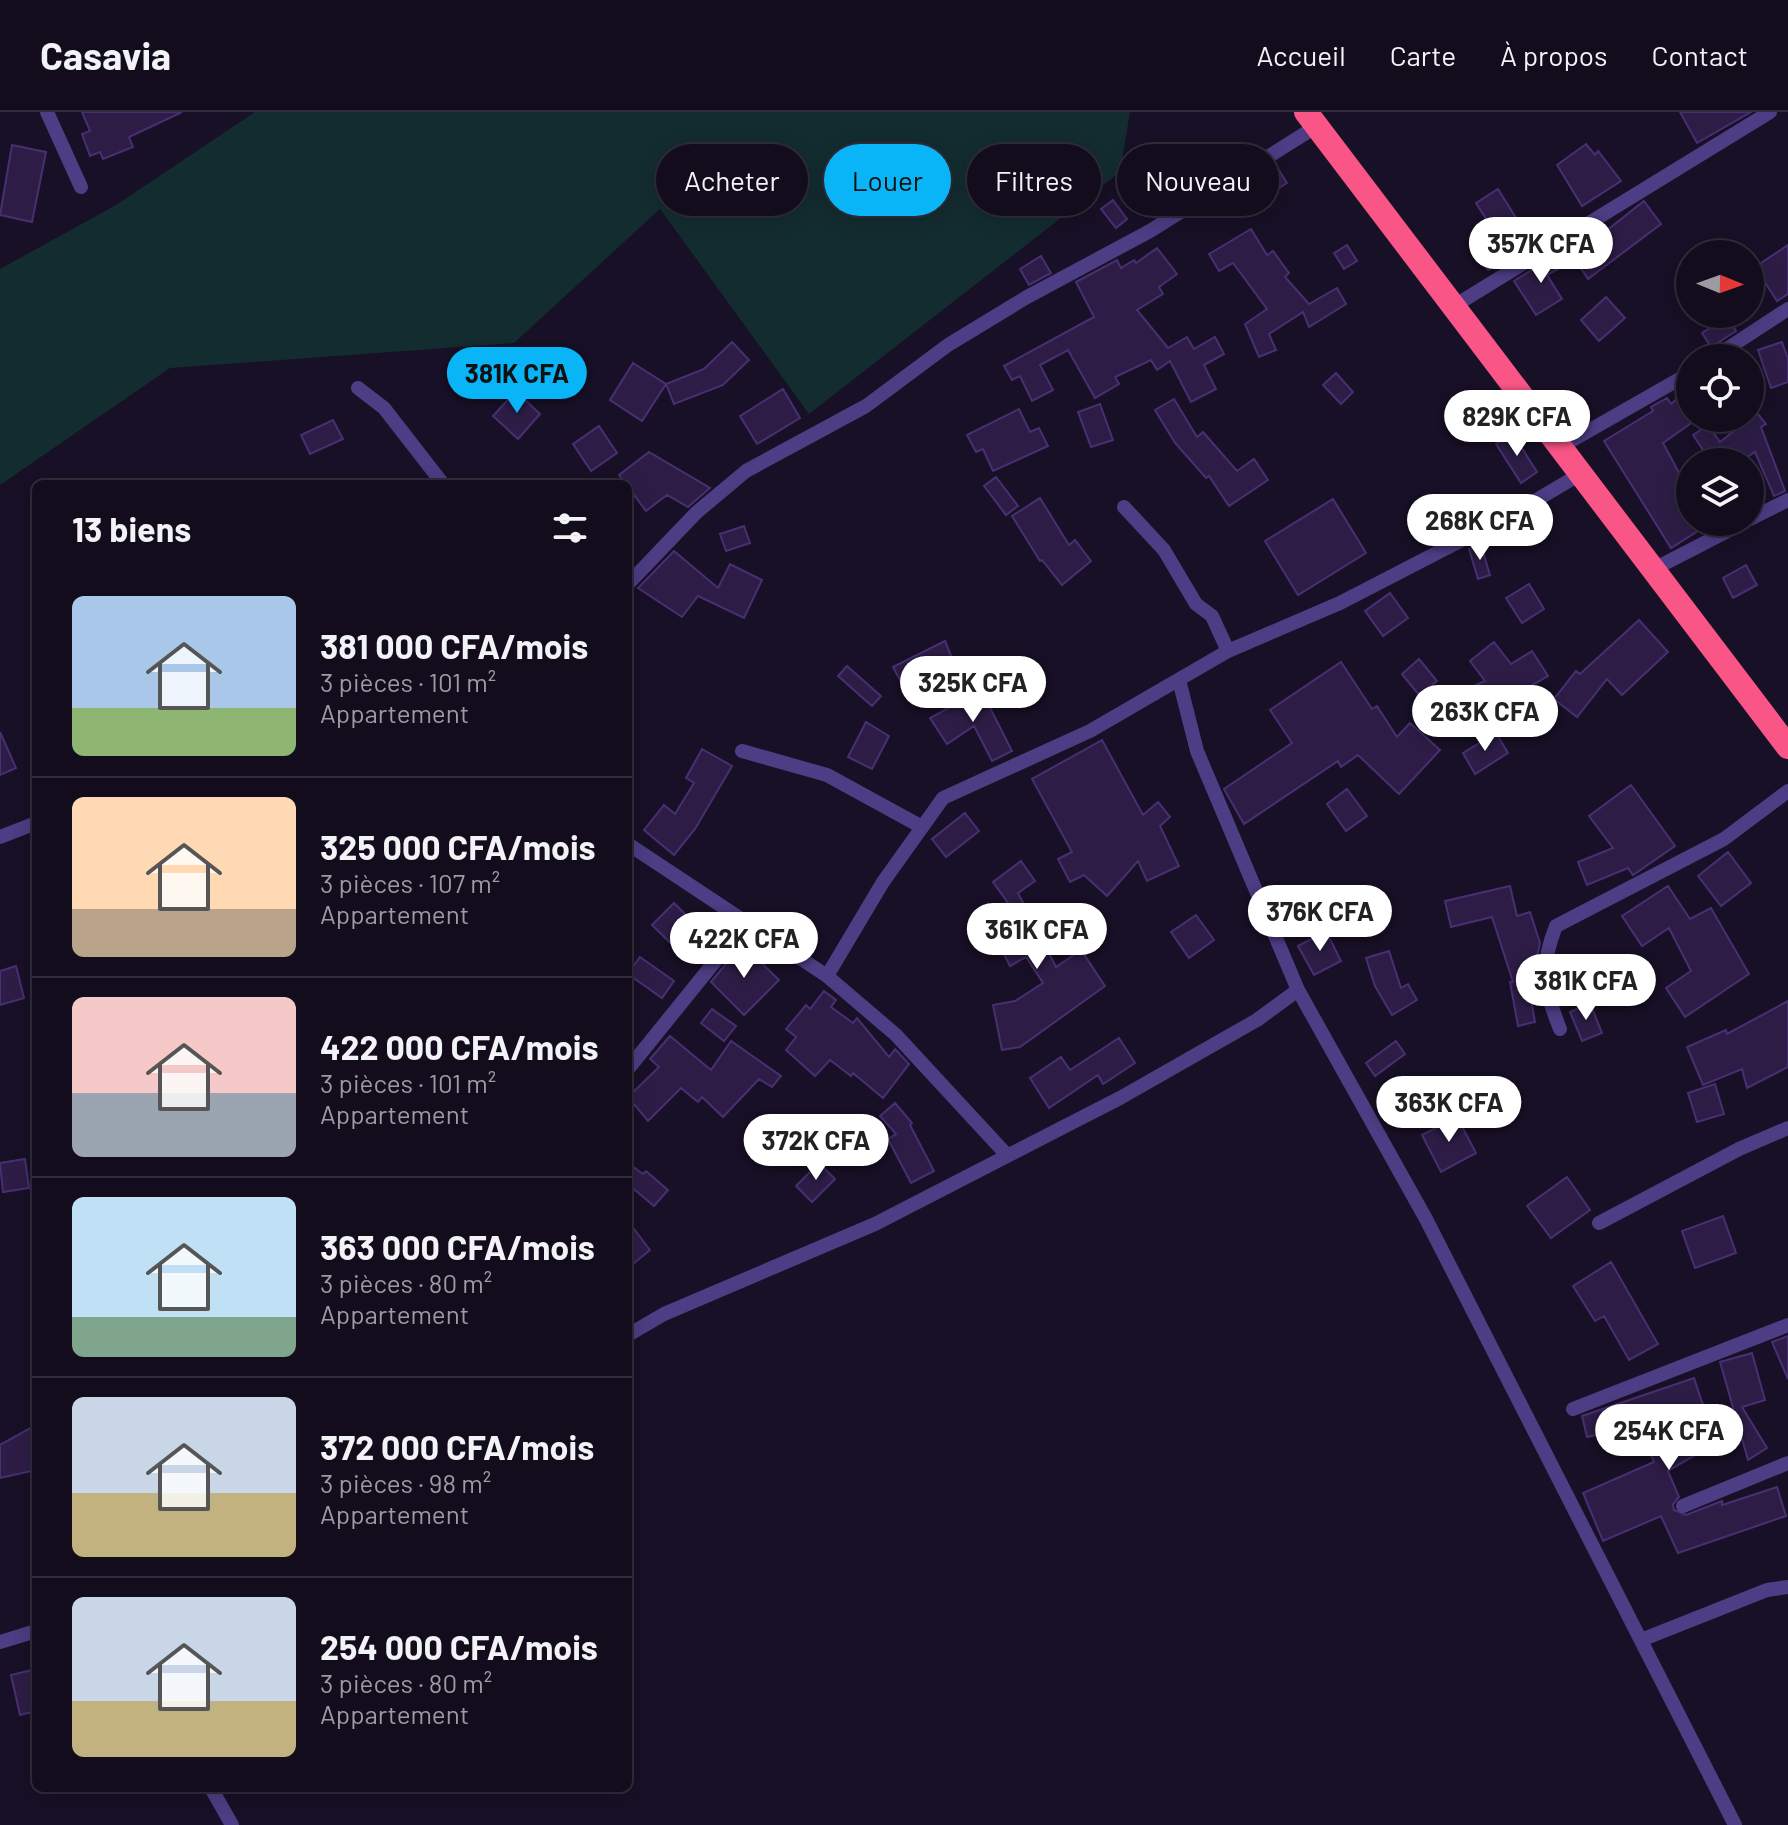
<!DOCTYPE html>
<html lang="fr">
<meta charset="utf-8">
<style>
:root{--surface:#120c1c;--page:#1f1a29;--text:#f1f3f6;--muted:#9c9ba3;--line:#312c3b;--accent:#09b5f7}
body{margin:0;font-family:Barlow,sans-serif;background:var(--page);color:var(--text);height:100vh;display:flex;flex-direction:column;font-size:30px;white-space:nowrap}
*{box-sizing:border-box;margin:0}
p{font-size:26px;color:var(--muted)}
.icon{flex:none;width:44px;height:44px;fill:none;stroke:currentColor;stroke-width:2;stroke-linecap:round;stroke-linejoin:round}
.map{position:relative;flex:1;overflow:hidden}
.panel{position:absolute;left:32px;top:368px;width:600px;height:1312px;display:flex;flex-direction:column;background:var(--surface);border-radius:12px;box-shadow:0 4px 20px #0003,0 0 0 2px var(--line)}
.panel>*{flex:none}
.hud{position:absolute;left:656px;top:32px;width:760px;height:72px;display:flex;gap:16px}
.needle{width:52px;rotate:91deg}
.fabs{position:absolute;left:1676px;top:128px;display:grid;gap:16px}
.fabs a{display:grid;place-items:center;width:88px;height:88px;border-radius:50%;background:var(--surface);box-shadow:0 4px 20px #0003,0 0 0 2px var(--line);font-size:40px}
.price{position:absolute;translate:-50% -68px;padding:0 18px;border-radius:28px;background:#fff;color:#222;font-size:26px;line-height:52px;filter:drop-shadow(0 2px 4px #0008)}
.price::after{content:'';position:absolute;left:50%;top:48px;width:24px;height:18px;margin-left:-12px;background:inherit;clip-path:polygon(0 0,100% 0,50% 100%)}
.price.current{background:var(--accent);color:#111}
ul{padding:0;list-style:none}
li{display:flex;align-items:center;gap:24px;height:200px;padding:0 40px}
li+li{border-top:2px solid var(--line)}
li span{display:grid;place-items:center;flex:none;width:224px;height:160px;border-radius:12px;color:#555}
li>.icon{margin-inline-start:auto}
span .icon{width:96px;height:96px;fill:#fffc;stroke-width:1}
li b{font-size:34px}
h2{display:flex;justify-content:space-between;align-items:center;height:96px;padding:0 40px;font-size:34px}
.pill{padding:0 28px;border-radius:36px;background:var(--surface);box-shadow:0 4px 20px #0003,0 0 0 2px var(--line);font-size:28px;line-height:72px}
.pill.current{background:var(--accent);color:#111}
header{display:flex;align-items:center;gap:48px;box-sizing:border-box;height:112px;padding:0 40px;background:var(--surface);border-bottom:2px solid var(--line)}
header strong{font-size:38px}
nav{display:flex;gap:44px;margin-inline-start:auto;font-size:28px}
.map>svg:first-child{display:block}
</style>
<header>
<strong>Casavia</strong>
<nav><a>Accueil</a><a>Carte</a><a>À propos</a><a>Contact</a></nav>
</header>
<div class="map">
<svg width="1788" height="1713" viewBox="0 0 1788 1713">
<rect width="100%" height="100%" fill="#181026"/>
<path fill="#132c30" d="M255,0H1130L1120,60L809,302L660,97L514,231L170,256L0,373V157L116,93Z"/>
<path fill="#2d1d46" stroke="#482f72" stroke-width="2" d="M82,0H182L129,25L133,35L103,47L100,40L90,44L82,22L90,19Z
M1680,0H1751L1697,31Z
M1586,32L1595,43L1598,39L1621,69L1582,94L1557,53Z
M12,33L46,40L32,110L0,103Z
M1275,52L1287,71L1244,98L1233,79Z
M1498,77L1533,133L1488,158L1471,133L1493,118L1476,91Z
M1113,88L1127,107L1116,116L1101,97Z
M1644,89L1661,112L1588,167L1570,140L1600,119L1602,122Z
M1251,117L1267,143L1273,139L1289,161L1285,165L1309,192L1337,176L1346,192L1309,215L1303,200L1269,222L1276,238L1259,245L1245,212L1267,197L1233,151L1219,159L1209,142Z
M1347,133L1357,149L1344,157L1334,141Z
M1788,133V182L1777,189L1755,155Z
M1157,136L1177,162L1159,175L1163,182L1137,198L1168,236L1187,225L1194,237L1215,225L1224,242L1204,253L1216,277L1191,290L1170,249L1157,258L1151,248L1115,265L1119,272L1095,286L1068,238L1040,253L1053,278L1032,289L1020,264L1012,268L1004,254L1094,205L1076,170L1117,148L1121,156L1134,148L1136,151Z
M1560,140L1567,152L1547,163L1562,187L1536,203L1514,169Z
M1041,144L1051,161L1029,173L1020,157Z
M1606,185L1625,206L1599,229L1581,208Z
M1727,205L1736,219L1711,235L1702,221Z
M732,230L749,248L723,273L674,292L666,272L704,257Z
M1782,230L1788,247V270L1771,276L1758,238Z
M633,251L666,272L642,309L610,288Z
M1336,261L1353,280L1341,292L1323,273Z
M1690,276V312L1663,331L1690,381V410H1712L1671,436L1604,329L1653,299L1651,295L1667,286L1671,292Z
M783,277L800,306L757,332L740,304Z
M516,279L540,302L518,327L493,304Z
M1174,287L1197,325L1203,320L1237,359L1254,347L1268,368L1229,394L1209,364L1206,366L1175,331L1155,298Z
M1100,292L1113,328L1091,335L1078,300Z
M1019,297L1030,320L1039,316L1048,334L993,359L983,337L976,340L967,323Z
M1757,301L1766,312L1761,315L1785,379L1774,384L1755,340L1740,350H1711L1693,323L1708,313L1720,330Z
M333,308L343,327L310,342L301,323Z
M599,314L617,341L591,359L573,332Z
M1513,322L1537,360L1521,371L1496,332Z
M649,340L710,376L688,395L667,383L646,399L619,363Z
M996,365L1018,394L1006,403L984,374Z
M1040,386L1069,433L1075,428L1091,449L1062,473L1042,448L1040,449L1012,404Z
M1333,387L1366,441L1298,483L1265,429Z
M744,414L750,431L726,439L720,422Z
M1481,433L1490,463L1478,467L1469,437Z
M674,439L718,476L730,452L762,468L744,506L698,484L682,505L638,476Z
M1746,453L1757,473L1733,486L1723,466Z
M1529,472L1544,497L1522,511L1506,486Z
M1390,481L1408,506L1383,524L1365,499Z
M1639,508L1668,540L1622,583L1607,567L1577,605L1554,587L1576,559L1580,562Z
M945,529L956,556L927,568L924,560L902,572L893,555Z
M1494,530L1511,552L1532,539L1548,564L1489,598L1476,573L1485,569L1470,549Z
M1419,547L1437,569L1419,583L1402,562Z
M1341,550L1372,597L1377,594L1397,625L1410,611L1440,638L1399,682L1358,643L1341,655L1338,649L1244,712L1224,677L1292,631L1270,598Z
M847,554L881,584L872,594L838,564Z
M981,578L1012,639L992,649L974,614L947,632L930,606Z
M866,610L889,624L872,657L848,645Z
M0,620L16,656L0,663Z
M1496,621L1508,641L1475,662L1463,641Z
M1102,628L1143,703L1158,690L1170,705L1160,714L1179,754L1147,769L1138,749L1107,784L1084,763L1070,770L1058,747L1072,740L1032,667Z
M702,637L732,654L695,717L674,743L644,718L664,693L675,702L694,671L686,666Z
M1631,673L1675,734L1633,763L1628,756L1587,773L1578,750L1613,736L1589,704Z
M1347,677L1367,704L1346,719L1327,692Z
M965,701L979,719L946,745L932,727Z
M1728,740L1751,771L1721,794L1698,764Z
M1021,749L1035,769L1018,781L1056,855L1081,838L1105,874L1020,935L1002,938L993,893L1015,889L1043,871L1026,845L1010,854L992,819L1018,805L993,770Z
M1510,774L1517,804L1530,800L1540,831L1536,849L1525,853L1535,910L1518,914L1510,870H1513L1492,805L1451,815L1445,789Z
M1668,774L1690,807L1711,796L1749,862L1685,905L1666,876L1691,859L1669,816L1642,834L1622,804Z
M674,791L706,823L684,844L652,813Z
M1196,803L1214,828L1189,846L1171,820Z
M1326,819L1341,849L1314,863L1298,834Z
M742,832L779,868L744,903L711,870Z
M1389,839L1401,876L1408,872L1417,888L1392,903L1375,874L1366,846Z
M640,845L674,869L662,886L628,862Z
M16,854L24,886L0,893V859Z
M824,879L836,888L831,895L853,911L857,906L889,945L895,937L909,952L883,986L853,961L851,964L830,948L815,964L786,938L796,925L786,917L806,893L810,897Z
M1788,889V955L1747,976L1742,957L1703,973L1687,935L1726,918L1727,922Z
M1590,891L1602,921L1582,929L1570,900Z
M712,897L736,914L724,929L701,911Z
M670,924L711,958L731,929L781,964L772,975L759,967L723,1005L702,985L698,990L681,976L648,1009L628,985L659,955L650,947Z
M1119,926L1135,951L1103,972L1098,963L1049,996L1030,966L1061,945L1070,958Z
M1396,929L1405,942L1375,964L1366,951Z
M1715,972L1724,1002L1697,1010L1688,981Z
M895,991L912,1011L910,1013L934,1059L911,1071L888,1027L896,1022L880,1004Z
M1457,1005L1476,1041L1441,1060L1422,1023Z
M25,1047L29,1076L3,1080L0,1051Z
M628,1051L643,1062L646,1059L668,1078L654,1094L628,1072Z
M819,1051L835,1067L812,1090L796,1074Z
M1567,1065L1590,1098L1551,1126L1527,1094Z
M1723,1104L1736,1141L1695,1156L1682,1119Z
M628,1109L650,1138L628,1156Z
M1611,1150L1658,1232L1629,1248L1604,1204L1595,1209L1573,1174Z
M1788,1224V1267L1772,1230Z
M1752,1241L1765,1288L1742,1295L1767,1336L1748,1348L1720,1250Z
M1694,1266L1702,1290L1723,1327L1668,1359L1679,1385L1673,1392L1674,1398L1686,1403L1722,1389V1393L1777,1375L1786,1404L1678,1441L1661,1404L1603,1429L1583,1381L1654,1350L1638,1314L1587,1325L1582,1304Z
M36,1313V1358L0,1366V1333Z
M36,1557V1599L20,1603L11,1563Z"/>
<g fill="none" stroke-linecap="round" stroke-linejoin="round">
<path stroke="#4c3d84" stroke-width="14" d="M47,0L81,75
M1454,194L1770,0
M1713,246L1788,197
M358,276L384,296L443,372
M1562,334L1690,261
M1124,395L1164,438L1196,492L1212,504L1228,539
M1750,407L1788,388
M1654,457L1745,410
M628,472L697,400L746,359L866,294L948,233L1027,185L1150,119L1317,14
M742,639L827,663L922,715
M0,725L36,711
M628,732L827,864L896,923L1006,1042
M827,864L883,770L943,686L1090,619L1228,539L1340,491L1516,400L1582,361
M1298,878L1426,1107L1735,1713
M1560,917C1544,876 1539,857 1556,814L1724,727L1788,679
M628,957L746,811
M1599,1111L1739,1037L1788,1016
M628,1223L664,1202L875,1112L1120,986L1257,908L1298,878L1197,639L1179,568
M1573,1297L1788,1213
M1683,1394L1788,1351
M1641,1528L1767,1478L1788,1475
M0,1530L36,1519
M211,1676L232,1713"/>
<path stroke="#fa5587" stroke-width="24" d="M1306,0L1788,635"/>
</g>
</svg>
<div class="fabs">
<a><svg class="needle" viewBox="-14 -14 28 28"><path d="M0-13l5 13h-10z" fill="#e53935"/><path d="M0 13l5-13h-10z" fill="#9c9ba3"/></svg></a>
<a><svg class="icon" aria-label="locate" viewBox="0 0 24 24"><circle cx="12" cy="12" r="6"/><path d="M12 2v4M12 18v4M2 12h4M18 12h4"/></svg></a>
<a><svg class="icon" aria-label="layers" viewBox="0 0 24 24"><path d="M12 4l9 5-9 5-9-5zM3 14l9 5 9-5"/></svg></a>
</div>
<b class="price" style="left:1541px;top:173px">357K CFA</b>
<b class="price current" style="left:517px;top:303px">381K CFA</b>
<b class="price" style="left:1517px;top:346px">829K CFA</b>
<b class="price" style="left:1480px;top:450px">268K CFA</b>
<b class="price" style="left:973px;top:612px">325K CFA</b>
<b class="price" style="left:1485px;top:641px">263K CFA</b>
<b class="price" style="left:1320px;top:841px">376K CFA</b>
<b class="price" style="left:1037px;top:859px">361K CFA</b>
<b class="price" style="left:744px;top:868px">422K CFA</b>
<b class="price" style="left:1586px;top:910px">381K CFA</b>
<b class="price" style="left:1449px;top:1032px">363K CFA</b>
<b class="price" style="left:816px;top:1070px">372K CFA</b>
<b class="price" style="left:1669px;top:1360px">254K CFA</b>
<div class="hud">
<a class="pill">Acheter</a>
<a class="pill current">Louer</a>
<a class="pill">Filtres</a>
<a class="pill">Nouveau</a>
</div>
<section class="panel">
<h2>13 biens<svg class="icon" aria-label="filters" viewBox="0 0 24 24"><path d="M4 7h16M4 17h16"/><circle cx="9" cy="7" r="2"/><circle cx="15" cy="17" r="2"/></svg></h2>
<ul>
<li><span style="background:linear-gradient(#a9c7e8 70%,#8fb573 0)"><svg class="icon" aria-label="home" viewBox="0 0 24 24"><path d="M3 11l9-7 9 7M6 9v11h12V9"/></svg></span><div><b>381 000 CFA/mois</b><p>3 pièces · 101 m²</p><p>Appartement</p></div></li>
<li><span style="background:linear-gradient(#ffd9b3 70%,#b9a48a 0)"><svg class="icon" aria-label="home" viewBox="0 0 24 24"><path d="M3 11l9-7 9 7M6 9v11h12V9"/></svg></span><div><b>325 000 CFA/mois</b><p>3 pièces · 107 m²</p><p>Appartement</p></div></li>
<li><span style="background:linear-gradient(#f6c9c9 60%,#9aa5b1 0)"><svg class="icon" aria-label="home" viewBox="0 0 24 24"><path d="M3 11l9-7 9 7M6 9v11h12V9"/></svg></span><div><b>422 000 CFA/mois</b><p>3 pièces · 101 m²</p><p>Appartement</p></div></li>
<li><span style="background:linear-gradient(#bfe0f5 75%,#7fa58c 0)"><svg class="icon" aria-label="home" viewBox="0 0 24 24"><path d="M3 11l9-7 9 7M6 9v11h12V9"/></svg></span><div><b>363 000 CFA/mois</b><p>3 pièces · 80 m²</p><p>Appartement</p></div></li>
<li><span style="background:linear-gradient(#c9d6e8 60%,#c2b280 0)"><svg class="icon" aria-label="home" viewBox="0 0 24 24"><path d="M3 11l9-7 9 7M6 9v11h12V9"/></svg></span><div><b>372 000 CFA/mois</b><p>3 pièces · 98 m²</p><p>Appartement</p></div></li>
<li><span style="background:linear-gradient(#c9d6e8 65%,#c2b280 0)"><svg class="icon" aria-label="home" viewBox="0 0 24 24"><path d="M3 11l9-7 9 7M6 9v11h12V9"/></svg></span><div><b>254 000 CFA/mois</b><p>3 pièces · 80 m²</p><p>Appartement</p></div></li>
</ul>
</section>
</div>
